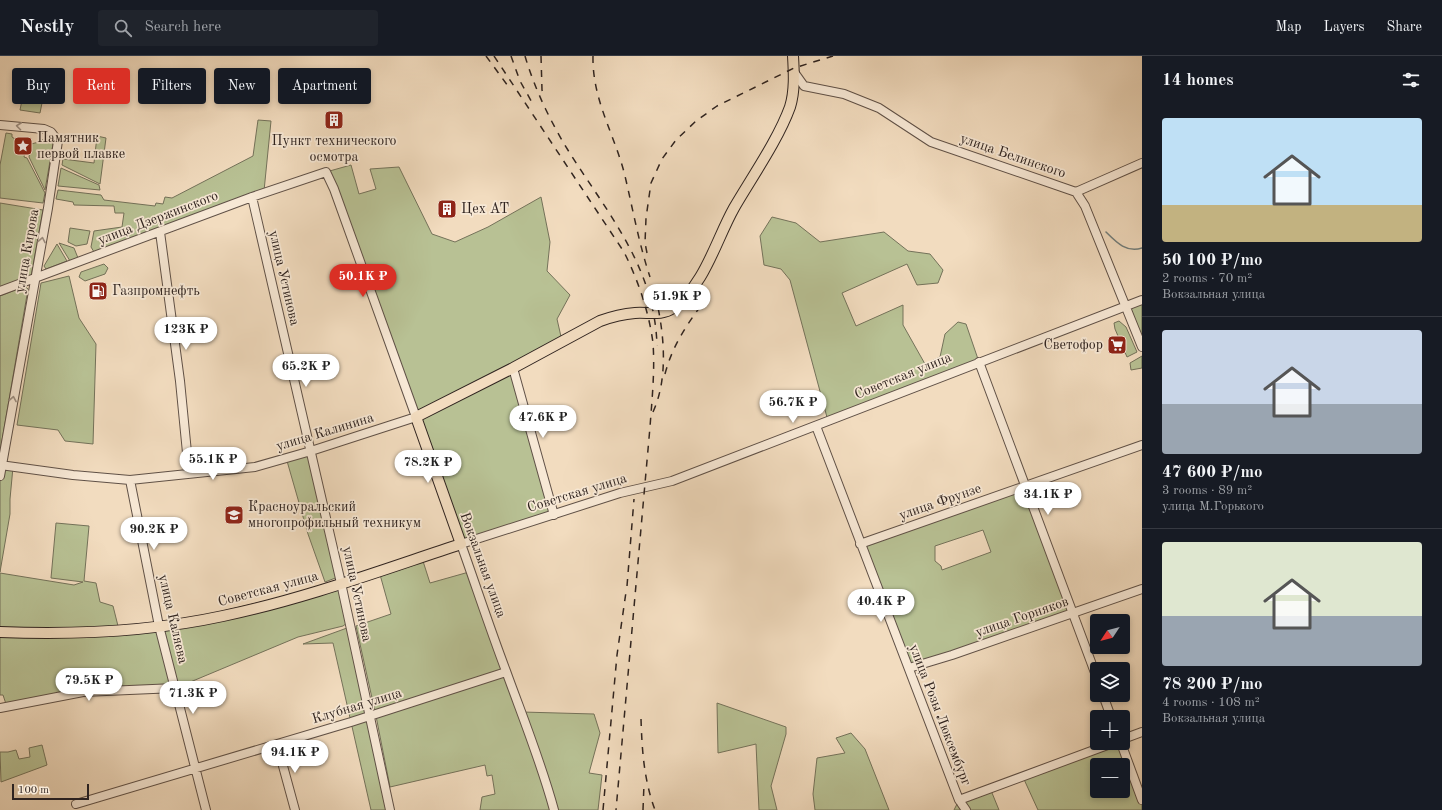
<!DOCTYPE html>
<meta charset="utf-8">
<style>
:root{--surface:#171b24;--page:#20242c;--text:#f1f3f6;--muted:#9ea1a6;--line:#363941;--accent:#d93025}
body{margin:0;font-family:"Old Standard TT",serif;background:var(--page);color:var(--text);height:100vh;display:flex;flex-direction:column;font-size:15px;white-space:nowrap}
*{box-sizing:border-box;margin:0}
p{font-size:13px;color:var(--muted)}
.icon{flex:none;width:22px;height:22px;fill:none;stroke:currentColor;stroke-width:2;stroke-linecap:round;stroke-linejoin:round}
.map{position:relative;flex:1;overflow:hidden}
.drawer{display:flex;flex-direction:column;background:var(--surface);width:300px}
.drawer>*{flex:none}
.guide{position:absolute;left:12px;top:12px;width:380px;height:36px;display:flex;gap:8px}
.needle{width:26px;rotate:234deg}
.tools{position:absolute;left:1090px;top:558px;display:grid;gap:8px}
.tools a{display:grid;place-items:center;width:40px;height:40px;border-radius:4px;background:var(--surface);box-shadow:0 2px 6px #0003;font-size:20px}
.scale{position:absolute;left:12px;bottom:10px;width:77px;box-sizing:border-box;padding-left:4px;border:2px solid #2f231f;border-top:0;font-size:11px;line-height:14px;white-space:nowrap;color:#2f231f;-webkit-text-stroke:3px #f7e8d5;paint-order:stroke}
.price{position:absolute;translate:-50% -34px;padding:0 9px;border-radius:14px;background:#fff;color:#222;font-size:13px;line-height:26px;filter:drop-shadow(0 1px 2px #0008)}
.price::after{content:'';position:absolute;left:50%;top:24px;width:12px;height:9px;margin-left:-6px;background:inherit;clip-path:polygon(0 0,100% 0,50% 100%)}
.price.active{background:var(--accent);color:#fff}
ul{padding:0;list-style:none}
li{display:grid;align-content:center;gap:8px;height:212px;padding:0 20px}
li+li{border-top:1px solid var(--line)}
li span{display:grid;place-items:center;height:124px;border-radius:4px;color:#555}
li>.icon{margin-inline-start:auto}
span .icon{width:72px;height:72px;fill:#fffc;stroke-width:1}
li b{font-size:17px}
h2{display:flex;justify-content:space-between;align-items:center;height:48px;padding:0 20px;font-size:17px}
.tag{padding:0 14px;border-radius:4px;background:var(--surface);box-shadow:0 2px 6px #0003;font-size:14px;line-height:36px}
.tag.active{background:var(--accent);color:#fff}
header{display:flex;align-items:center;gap:24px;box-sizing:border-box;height:56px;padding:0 20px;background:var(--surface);border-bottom:1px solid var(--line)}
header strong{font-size:19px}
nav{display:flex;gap:22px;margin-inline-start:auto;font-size:14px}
.search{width:280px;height:36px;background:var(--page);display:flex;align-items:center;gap:10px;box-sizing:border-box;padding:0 14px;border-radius:4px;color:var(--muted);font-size:15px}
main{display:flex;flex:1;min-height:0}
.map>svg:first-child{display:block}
</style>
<header>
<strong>Nestly</strong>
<div class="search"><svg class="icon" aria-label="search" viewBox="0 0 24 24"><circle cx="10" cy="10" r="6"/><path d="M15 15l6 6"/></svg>Search here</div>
<nav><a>Map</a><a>Layers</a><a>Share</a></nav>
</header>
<main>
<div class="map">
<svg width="1142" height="754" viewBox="0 0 1142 754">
<rect width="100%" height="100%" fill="#f2dcbf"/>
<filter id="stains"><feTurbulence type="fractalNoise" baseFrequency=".005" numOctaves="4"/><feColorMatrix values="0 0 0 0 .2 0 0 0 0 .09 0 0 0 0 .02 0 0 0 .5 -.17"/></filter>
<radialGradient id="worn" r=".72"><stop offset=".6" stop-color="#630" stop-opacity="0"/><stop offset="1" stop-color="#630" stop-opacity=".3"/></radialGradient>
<path fill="#b8c194" stroke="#74725a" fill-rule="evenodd" d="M28,14L48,18L46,28C38,30 32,29 26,24Z
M28,42L42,47L40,57L20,54L22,44Z
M258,64L271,65L264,135L94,196L91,191L94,175L122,171L124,157H115L114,150L74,149L73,146L56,143L58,134L101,139L104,144L155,150L156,147L163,148L165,141L172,142L253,100Z
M6,77L12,78V81L18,85L17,94L25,96L24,101L27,102L45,137L43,147L0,142V109Z
M97,80L106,82L100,128L62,109L63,103L94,107Z
M39,83L50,85L53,88L45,134L29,101L31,88L39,86Z
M351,109L359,138L376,133L370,113L399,111L432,178L455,186L488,171L541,141L550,186L547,215L570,239L557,263L562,285L513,312L554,459L461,488L326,116Z
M61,112L99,129L100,134L58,130Z
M0,147L43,154L31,221L0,232Z
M772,161L796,167L820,186L884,176L908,195L930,198L943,214L938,227L917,229L907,208L842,237L856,270L903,249V269L925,308L940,301L945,278L958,266L966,268L979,306L828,365L790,224L781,213L764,209L760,180Z
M70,172L90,175L87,188L76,190L68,186Z
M59,187L74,192L78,202L70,205Z
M57,188L67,205L46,213L44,210Z
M104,208L108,212L105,218L85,225L79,221L81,216Z
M69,220L79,262L96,288L93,388L65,385L58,374L17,369L41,227Z
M25,230L28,233L0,396V240Z
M1142,244V291L1126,250Z
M1119,265L1126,271L1137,296L1127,301L1115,273L1114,267Z
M1142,300V312L1131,314L1130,307Z
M309,399L338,521L325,526L308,478L287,405Z
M2,409L13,411L10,443V458L0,516V420Z
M1027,430L1074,557L909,612L860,488ZM983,474L991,496L942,514L941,510L935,505V490Z
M56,467L89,470L84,525L96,527L100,546L113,550L119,574L159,570L342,527L347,567L343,570L298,581L176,632L83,636L7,651L3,639H0V517L74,529L83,526L51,522Z
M422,502L430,527L469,516L522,656L594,658L600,677L589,717L602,719L598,754H480L482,741L495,738L492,719L487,720L485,709L390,731L376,660L356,570L391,558L379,515Z
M347,572L388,754H371L333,587L303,588Z
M717,647L786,671V678L771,730L777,754H759L756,688L718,697Z
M851,677L865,693L889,754H815L813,738L817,702L845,697L836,682Z
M1113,687H1121L1142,744V754H1038L1022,719ZM1097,709H1123V735H1097Z
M42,689L47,709L1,726L0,696H8L16,694L19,703L30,701L29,692Z
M990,732L999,754H954L959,744Z"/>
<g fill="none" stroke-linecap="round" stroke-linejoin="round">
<path stroke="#717e7c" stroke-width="1.5" d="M1106,176C1116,186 1126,197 1142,192"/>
<defs>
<path id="minor" d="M794,16L804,30L844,38L879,52L931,86L1076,136L1085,150L1142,291
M0,69L44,73L51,76L58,85L48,152L0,420
M1076,136L1142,107
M252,141L341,527L390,754
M160,176L180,325L189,417
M0,235L252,141L326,116L334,133L416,361L311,395L255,411L130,424L73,419L0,409
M979,306L1097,622
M513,312L554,459
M816,370L959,744L966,754
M130,424L159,570L206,754
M860,488L1142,389
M909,612L952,599L1142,533
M1103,639L1111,661
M0,652L83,636L176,632
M1123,683L1142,676
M1121,687L1142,744
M277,688L295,754
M959,744L1113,687
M76,748L351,666L506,616
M554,754C541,706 523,662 506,615C490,573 476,530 461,488L620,437L672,425L1142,244"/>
<path id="major" d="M0,576C75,579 149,576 223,560C304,543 382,514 461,488L416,361L513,312L600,265C611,261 622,258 635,257C648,256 662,260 673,252C705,229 716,184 734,152C752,121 778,84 790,51C795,35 794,17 793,0"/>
</defs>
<use href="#minor" stroke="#605147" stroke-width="10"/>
<use href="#major" stroke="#2f231f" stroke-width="12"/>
<use href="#minor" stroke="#f7e8d5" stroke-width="8"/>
<use href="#major" stroke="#f2dcbf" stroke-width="10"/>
<path stroke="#2f231f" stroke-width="1.5" stroke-dasharray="7 7" stroke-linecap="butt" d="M486,0L508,30
M494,0L624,196C638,224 649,256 653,287C655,315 652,343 650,371L616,754
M511,0L520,25L534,50
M525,0C535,34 552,69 571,99C610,160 655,213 657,290
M541,0L542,34L544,40
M593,0C592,44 615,79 625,120C633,154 639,188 650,221
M647,197L645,187L646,162L651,127L662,103L676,84L696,65L717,50L794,12L833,0
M665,318C673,287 690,264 709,239
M653,356C669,321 664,275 655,238
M627,530L634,443
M641,663C642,695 644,724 655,754
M603,754L617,599L626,536
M643,754L644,728"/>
</g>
<defs><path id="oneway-chevron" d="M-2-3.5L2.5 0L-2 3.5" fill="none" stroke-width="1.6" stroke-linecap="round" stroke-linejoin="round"/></defs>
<g stroke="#9d8f83">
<use href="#oneway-chevron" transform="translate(19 70) rotate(-173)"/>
<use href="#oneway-chevron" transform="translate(42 184) rotate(-79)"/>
<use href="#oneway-chevron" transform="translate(13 343) rotate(-80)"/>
</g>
<defs>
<symbol id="building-square" viewBox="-11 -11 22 22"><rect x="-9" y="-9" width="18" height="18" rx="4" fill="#8f2418" stroke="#f7e8d5"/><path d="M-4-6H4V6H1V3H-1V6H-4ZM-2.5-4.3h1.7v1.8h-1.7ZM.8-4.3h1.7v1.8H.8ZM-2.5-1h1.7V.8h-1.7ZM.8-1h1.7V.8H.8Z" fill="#fff"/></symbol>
<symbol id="sight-square" viewBox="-11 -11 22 22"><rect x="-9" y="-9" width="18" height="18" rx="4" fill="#8f2418" stroke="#f7e8d5"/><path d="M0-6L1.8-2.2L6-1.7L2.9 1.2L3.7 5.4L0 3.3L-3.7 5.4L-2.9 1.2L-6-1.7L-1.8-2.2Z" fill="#fff"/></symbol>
<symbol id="fuel-square" viewBox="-11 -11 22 22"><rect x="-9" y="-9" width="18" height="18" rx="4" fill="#8f2418" stroke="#f7e8d5"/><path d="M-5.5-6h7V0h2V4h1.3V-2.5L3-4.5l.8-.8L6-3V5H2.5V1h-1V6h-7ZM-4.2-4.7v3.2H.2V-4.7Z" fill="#fff"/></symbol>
<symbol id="supermarket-square" viewBox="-11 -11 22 22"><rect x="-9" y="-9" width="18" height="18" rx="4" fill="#8f2418" stroke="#f7e8d5"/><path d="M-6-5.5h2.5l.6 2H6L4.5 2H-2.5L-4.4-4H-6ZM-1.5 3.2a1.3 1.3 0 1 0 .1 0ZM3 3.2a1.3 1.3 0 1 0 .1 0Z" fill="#fff"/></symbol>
<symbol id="university-square" viewBox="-11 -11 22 22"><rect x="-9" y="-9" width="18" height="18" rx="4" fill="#8f2418" stroke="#f7e8d5"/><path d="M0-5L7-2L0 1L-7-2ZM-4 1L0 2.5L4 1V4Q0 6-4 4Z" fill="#fff"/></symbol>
</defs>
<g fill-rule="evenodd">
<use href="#building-square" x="323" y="53" width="22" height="22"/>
<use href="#sight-square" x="12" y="79" width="22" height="22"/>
<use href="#building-square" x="436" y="142" width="22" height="22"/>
<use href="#fuel-square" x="87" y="224" width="22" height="22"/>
<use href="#supermarket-square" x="1106" y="278" width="22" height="22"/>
<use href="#university-square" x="223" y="448" width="22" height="22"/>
</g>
<g text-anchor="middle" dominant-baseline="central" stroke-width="3.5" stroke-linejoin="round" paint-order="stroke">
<g font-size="14" fill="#2f231f" stroke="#f7e8d5" text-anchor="start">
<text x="37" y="82">Памятник<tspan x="37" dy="16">первой плавке</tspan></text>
<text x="334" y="85" text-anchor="middle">Пункт технического<tspan x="334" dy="16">осмотра</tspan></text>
<text x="461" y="153">Цех АТ</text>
<text x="112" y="235">Газпромнефть</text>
<text x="1103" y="289" text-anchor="end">Светофор</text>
<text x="248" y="451">Красноуральский<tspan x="248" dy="16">многопрофильный техникум</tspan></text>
</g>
<g font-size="14" fill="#2f231f" stroke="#f7e8d5">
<text transform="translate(1013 100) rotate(19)">улица Белинского</text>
<text transform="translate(158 162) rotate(-21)">улица Дзержинского</text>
<text transform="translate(27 195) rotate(-80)">улица Кирова</text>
<text transform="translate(284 222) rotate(77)">улица Устинова</text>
<text transform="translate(903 320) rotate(-22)">Советская улица</text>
<text transform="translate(325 376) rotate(-17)">улица Калинина</text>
<text transform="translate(577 437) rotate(-17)">Советская улица</text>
<text transform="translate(940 446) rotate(-19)">улица Фрунзе</text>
<text transform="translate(483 509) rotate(70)">Вокзальная улица</text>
<text transform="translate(268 533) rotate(-15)">Советская улица</text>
<text transform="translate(357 538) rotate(78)">улица Устинова</text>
<text transform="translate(1022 561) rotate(-19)">улица Горняков</text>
<text transform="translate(173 563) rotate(77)">улица Каляева</text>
<text transform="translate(357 650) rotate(-17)">Клубная улица</text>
<text transform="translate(940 659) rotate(69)">улица Розы Люксембург</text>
</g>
</g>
<rect width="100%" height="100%" filter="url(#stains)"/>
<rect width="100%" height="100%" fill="url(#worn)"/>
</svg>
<div class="tools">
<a><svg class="needle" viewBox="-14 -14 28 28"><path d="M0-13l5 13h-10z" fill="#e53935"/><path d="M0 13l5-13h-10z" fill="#9ea1a6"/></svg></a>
<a><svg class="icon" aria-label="layers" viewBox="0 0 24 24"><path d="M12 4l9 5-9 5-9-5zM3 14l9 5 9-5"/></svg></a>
<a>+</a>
<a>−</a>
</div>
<div class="scale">100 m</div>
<b class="price active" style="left:363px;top:242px">50.1K ₽</b>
<b class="price" style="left:677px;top:262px">51.9K ₽</b>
<b class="price" style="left:186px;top:295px">123K ₽</b>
<b class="price" style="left:306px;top:332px">65.2K ₽</b>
<b class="price" style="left:793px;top:368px">56.7K ₽</b>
<b class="price" style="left:543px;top:383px">47.6K ₽</b>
<b class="price" style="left:213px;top:425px">55.1K ₽</b>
<b class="price" style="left:428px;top:428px">78.2K ₽</b>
<b class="price" style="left:1048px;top:460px">34.1K ₽</b>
<b class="price" style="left:154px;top:495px">90.2K ₽</b>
<b class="price" style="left:881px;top:567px">40.4K ₽</b>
<b class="price" style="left:89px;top:646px">79.5K ₽</b>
<b class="price" style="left:193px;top:659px">71.3K ₽</b>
<b class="price" style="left:295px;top:718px">94.1K ₽</b>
<div class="guide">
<a class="tag">Buy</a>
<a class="tag active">Rent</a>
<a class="tag">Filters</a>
<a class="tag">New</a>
<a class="tag">Apartment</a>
</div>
</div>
<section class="drawer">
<h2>14 homes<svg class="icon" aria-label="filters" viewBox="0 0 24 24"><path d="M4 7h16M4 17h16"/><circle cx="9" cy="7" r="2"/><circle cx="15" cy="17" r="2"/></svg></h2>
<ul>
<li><span style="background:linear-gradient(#bfe0f5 70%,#c2b280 0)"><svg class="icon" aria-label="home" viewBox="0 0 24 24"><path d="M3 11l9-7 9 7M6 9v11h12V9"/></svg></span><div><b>50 100 ₽/mo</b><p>2 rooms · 70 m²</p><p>Вокзальная улица</p></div></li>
<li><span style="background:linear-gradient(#c9d6e8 60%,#9aa5b1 0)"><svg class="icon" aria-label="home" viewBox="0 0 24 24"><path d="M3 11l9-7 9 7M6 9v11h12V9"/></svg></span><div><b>47 600 ₽/mo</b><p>3 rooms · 89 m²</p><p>улица М.Горького</p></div></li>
<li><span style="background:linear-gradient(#dfe7d0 60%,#9aa5b1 0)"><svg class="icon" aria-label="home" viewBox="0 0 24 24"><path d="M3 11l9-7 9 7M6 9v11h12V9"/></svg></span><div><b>78 200 ₽/mo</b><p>4 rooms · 108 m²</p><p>Вокзальная улица</p></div></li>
</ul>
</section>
</main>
